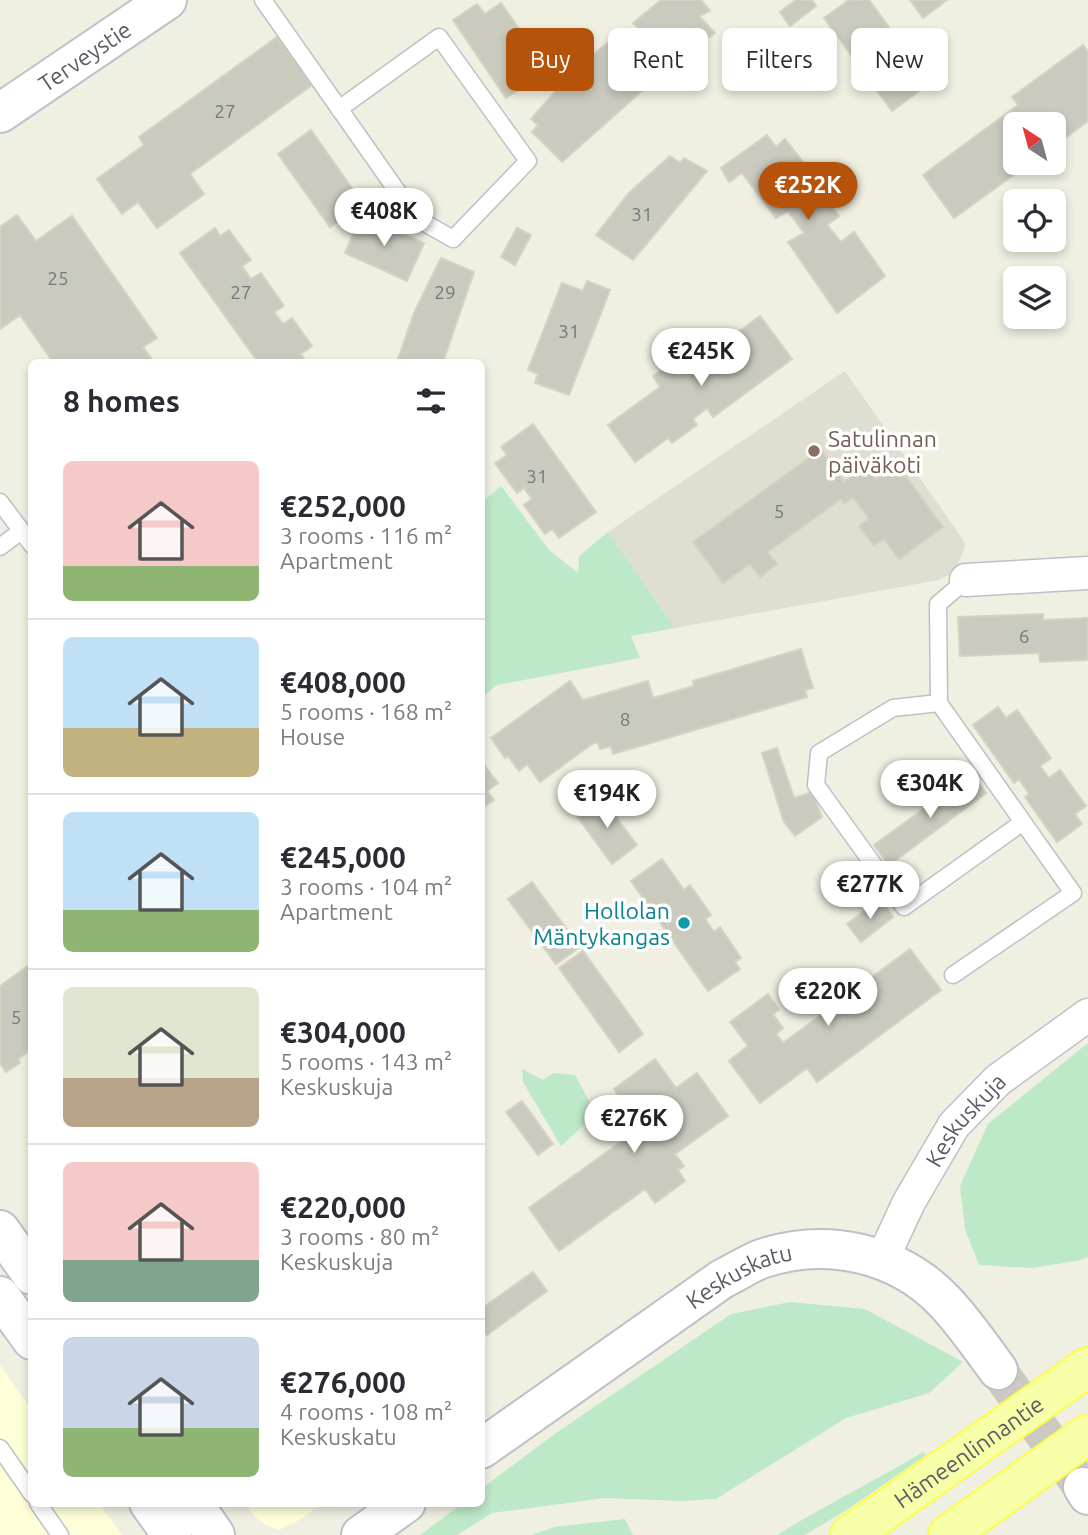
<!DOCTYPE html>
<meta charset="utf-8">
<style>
:root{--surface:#fff;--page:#f7f7f7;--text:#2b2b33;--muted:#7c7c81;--line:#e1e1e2;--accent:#b45309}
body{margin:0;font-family:Ubuntu,sans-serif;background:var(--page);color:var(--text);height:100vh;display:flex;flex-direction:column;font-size:26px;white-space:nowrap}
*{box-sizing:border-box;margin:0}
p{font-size:23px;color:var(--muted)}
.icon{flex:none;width:38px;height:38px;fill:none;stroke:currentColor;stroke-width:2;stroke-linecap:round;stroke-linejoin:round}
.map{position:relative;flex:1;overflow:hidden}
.panel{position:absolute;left:28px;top:359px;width:457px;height:1148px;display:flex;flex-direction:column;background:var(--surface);border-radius:10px;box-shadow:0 4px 10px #0003}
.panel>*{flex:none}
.hud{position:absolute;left:506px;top:28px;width:476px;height:63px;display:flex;gap:14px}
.needle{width:46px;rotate:324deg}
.controls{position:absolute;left:1003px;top:112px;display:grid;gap:14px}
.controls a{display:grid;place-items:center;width:63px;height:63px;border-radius:10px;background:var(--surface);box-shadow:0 4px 10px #0003;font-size:35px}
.price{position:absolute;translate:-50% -60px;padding:0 16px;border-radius:24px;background:#fff;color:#222;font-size:23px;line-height:46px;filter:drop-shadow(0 2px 4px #0008)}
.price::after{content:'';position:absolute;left:50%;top:42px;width:21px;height:16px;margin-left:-10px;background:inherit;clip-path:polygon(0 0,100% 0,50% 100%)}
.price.selected{background:var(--accent);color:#fff}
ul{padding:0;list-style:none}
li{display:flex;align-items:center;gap:21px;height:175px;padding:0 35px}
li+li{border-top:2px solid var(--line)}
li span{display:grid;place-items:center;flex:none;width:196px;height:140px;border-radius:10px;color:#555}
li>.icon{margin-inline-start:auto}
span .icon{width:84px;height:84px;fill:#fffc;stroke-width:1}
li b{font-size:30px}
h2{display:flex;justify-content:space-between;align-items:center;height:84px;padding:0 35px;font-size:30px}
.chip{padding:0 24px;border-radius:10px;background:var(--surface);box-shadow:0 4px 10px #0003;font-size:24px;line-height:63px}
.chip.selected{background:var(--accent);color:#fff}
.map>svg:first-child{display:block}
</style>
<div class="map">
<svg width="1088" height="1535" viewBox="0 0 1088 1535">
<rect width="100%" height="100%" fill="#efefe2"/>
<path fill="#feffd8" d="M0,1365L31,1409L32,1503H99L122,1535H0Z
M245,1503H323L296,1522L279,1530L266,1525L254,1516Z"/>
<path fill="#dfdfd1" d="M845,371L966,544L955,572L939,580L675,628L608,532Z"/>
<path fill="#bde9c8" d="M501,486L549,550L578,573L579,556L608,532L675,628L631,636L640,658L497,685L481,698V503Z
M1088,1043V1257L1081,1260L1032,1268L979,1265L965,1229L960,1186L988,1124Z
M522,1069L543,1080L553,1073L575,1075L596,1114L561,1146L523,1082Z
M790,1302L865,1309L963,1362L929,1393L846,1418L716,1499L681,1501L605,1498L492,1513L457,1535H420L463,1503H481V1489L556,1433L731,1314Z
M923,1452L926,1455L848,1509L805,1535H777C825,1505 875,1481 923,1452Z
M625,1519L633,1535H532L555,1527Z"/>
<path fill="#cacabf" stroke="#d4d3c0" stroke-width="2" d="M661,0H701L710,11L699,16L715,33L670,66L562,162L532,132L538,125L531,119L567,78L576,85L586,73L578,67L621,32L629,38L640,30L633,23Z
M796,0H812L816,6L790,26L780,12Z
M849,0H869L930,83L892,111L824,18Z
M910,0H947L923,18Z
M501,3L542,62L526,74L531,81L506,98L453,20L477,4L485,14Z
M277,37L312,85L190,174L204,194L157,228L138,202L122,214L97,179L144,145L139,137Z
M1083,45L1088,52V121L1054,146V124H1015V163H1030L954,218L923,175L1018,105L1012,97Z
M311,130L363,204L330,227L278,154Z
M767,135L776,147L785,139L807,167L793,175L805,193L825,198L839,216L827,225L841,242L854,232L885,276L837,313L788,242L804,233L788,211L776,218L742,173L729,182L721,168Z
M670,156L680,163L684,158L707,171L633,260L596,235L629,193Z
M17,215L36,241L72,216L157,338L143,347L154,362H53L20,315L0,329V227Z
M361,215L424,243L407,281L345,253Z
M215,228L220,236L229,230L251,260L242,266L251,279L261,273L284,306L274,312L283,324L292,318L312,346L301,354L306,362H258L180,253Z
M517,228L531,235L515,265L501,257Z
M441,258L474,272L443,362H397L414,313Z
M587,281L610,290L569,395L535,383L538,374L528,370L562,283L583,291Z
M760,316L792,359L713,417L707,408L693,419L697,425L672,443L668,438L635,462L608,425L660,387L653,376L669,365L678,376L697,362L690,353L707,340L714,350Z
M533,424L596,512L559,538L552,529L545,534L524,505L532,499L524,488L517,493L495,463L507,455L501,447Z
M821,449L844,482L867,465L876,478L896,463L943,527L899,559L884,539L874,546L859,526L869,519L853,497L844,504L841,499L768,552L777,564L760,577L750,564L723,583L693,542Z
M1043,614V620L1088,618V660L1040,662L1039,653L960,656L958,617Z
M801,649L813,688L805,690L807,697L613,754L611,746L600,749L598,742L592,744L540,782L527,764L519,771L508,756L505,758L491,738L570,681L583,700L648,681L653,698L694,686L693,681Z
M998,707L1006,718L1017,710L1051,758L1040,766L1049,778L1060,770L1086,806L1075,814L1082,824L1057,842L1025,797L1029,794L1019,779L1014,783L973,725Z
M777,748L794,798L812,792L822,817L795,836L784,822L762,753Z
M481,761L498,783L487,791L494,800L481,809Z
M972,774L986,793L889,865L874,845Z
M601,797L637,845L612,864L576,815Z
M662,859L684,890L690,885L711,915L705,919L714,932L720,927L741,958L735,962L740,969L708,991L631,881Z
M532,882L580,947L556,964L508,899Z
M880,899L893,917L861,942L847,924Z
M910,949L941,990L817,1082L807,1068L760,1103L729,1061L748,1046L730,1022L768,994L779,1010L773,1014L783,1028L776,1034L783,1043Z
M583,951L643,1034L619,1052L559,968Z
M32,963V1049L18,1059L20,1063L6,1072L0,1063V986Z
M655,1059L676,1088L697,1073L728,1116L675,1154L684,1166L678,1170L685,1181L655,1203L645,1189L559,1251L529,1208L647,1123L632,1102L626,1106L614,1089Z
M522,1101L553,1144L538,1155L506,1112Z
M533,1272L547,1291L487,1335L481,1327V1309Z"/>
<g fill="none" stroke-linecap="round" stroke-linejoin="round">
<path stroke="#cacac3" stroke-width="38" stroke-dasharray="38 19" stroke-linecap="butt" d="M998,1370L1079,1483"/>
<defs>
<path id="service" d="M263,0L416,218L453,239L528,161L439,37L339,109
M0,502L32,545
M0,547L21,531
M939,703L893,708L819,753L816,785L904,907L1023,822
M953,975L1073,893L939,703L938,604L966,580
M0,1448L32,1494
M38,1503L60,1535"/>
<g id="minor">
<path d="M966,580L1088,573"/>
<path id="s1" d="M882,1260L909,1202L954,1125L998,1080L1088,1015"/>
</g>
<g id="tertiary">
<path id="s2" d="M481,1449L722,1279C735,1273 748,1264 761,1259C825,1237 898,1252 945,1302C964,1322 981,1347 998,1370"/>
<path d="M1083,1487L1088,1495"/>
<path d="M361,1535L406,1503"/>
</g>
<g id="secondary">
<path id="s3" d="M0,113L167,0"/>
<path d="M0,1230L32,1275"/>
<path d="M0,1296L32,1340"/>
<path d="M149,1503L172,1535"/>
<path d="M193,1503L215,1535"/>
</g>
<g id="primary">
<path id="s4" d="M850,1535L1088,1367"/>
<path d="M948,1535L1088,1434"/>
</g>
</defs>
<use href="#service" stroke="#bfc0c7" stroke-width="19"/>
<use href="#minor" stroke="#bfc0c7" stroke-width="35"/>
<use href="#tertiary" stroke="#bfc0c7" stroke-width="42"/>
<use href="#secondary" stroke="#bfc0c9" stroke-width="42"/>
<use href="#primary" stroke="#fefc4c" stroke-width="42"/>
<use href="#service" stroke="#fff" stroke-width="16"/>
<use href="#minor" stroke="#fff" stroke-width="32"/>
<use href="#tertiary" stroke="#fff" stroke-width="38"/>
<use href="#secondary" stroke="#fff" stroke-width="38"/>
<use href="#primary" stroke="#f6ffa8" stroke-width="38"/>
</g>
<circle fill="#8d6e63" stroke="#fff" stroke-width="2.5" cx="814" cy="451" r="7"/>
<circle fill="#0f9aa8" stroke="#fff" stroke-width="2.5" cx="684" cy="923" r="7"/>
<g text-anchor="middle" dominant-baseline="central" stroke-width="7" stroke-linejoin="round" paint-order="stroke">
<g font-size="19" fill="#77787c">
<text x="225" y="111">27</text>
<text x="642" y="214">31</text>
<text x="58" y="278">25</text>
<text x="241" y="292">27</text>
<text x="445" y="292">29</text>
<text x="569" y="331">31</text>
<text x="537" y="476">31</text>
<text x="779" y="511">5</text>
<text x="1024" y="636">6</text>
<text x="625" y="719">8</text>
<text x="16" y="1017">5</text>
</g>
<g font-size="23" fill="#5b5d65" stroke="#fff">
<text stroke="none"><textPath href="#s3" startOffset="102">Terveystie</textPath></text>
<text stroke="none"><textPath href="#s1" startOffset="164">Keskuskuja</textPath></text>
<text stroke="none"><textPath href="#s2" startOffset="312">Keskuskatu</textPath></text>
<text stroke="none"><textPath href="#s4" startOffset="145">Hämeenlinnantie</textPath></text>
</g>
<g font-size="23" fill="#785e54" stroke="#fff" text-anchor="start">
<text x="828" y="438">Satulinnan<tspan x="828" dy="26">päiväkoti</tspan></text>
</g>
<g font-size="23" fill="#0d838f" stroke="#fff" text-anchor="end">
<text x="670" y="910">Hollolan<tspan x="670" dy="26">Mäntykangas</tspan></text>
</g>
</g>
</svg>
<div class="controls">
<a><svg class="needle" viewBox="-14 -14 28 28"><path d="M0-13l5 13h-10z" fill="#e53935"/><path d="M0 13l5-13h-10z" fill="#7c7c81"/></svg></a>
<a><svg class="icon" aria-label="locate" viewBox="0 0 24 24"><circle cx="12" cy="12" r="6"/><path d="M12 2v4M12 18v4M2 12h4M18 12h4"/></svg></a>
<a><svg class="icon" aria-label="layers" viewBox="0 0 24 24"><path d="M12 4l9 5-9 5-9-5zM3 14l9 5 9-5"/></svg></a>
</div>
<b class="price selected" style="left:808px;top:222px">€252K</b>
<b class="price" style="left:384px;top:248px">€408K</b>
<b class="price" style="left:701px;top:388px">€245K</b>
<b class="price" style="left:930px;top:820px">€304K</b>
<b class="price" style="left:607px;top:830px">€194K</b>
<b class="price" style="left:870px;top:921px">€277K</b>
<b class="price" style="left:828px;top:1028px">€220K</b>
<b class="price" style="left:634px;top:1155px">€276K</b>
<div class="hud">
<a class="chip selected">Buy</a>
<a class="chip">Rent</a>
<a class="chip">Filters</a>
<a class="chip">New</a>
</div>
<section class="panel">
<h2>8 homes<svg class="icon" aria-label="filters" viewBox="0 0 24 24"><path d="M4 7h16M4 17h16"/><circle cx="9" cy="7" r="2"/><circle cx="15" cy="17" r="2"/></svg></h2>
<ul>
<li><span style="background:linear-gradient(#f6c9c9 75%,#8fb573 0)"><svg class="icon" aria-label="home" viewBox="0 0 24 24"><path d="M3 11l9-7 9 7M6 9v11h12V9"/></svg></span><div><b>€252,000</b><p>3 rooms · 116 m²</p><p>Apartment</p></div></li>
<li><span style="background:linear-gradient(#bfe0f5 65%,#c2b280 0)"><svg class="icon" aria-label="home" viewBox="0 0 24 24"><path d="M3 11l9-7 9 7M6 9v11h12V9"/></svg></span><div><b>€408,000</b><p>5 rooms · 168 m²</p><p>House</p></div></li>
<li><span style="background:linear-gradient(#bfe0f5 70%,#8fb573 0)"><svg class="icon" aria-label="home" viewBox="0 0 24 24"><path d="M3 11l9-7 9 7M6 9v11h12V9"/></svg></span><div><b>€245,000</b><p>3 rooms · 104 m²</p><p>Apartment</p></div></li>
<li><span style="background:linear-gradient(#dfe7d0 65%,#b9a48a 0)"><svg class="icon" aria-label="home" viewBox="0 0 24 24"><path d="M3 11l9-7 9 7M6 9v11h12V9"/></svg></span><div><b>€304,000</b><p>5 rooms · 143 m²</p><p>Keskuskuja</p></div></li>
<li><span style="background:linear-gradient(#f6c9c9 70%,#7fa58c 0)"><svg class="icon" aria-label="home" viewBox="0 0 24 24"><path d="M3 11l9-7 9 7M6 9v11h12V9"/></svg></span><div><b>€220,000</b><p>3 rooms · 80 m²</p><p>Keskuskuja</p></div></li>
<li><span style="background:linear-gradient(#c9d6e8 65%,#8fb573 0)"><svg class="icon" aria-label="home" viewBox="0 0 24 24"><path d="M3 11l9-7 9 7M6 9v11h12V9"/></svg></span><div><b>€276,000</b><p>4 rooms · 108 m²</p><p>Keskuskatu</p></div></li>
</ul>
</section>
</div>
